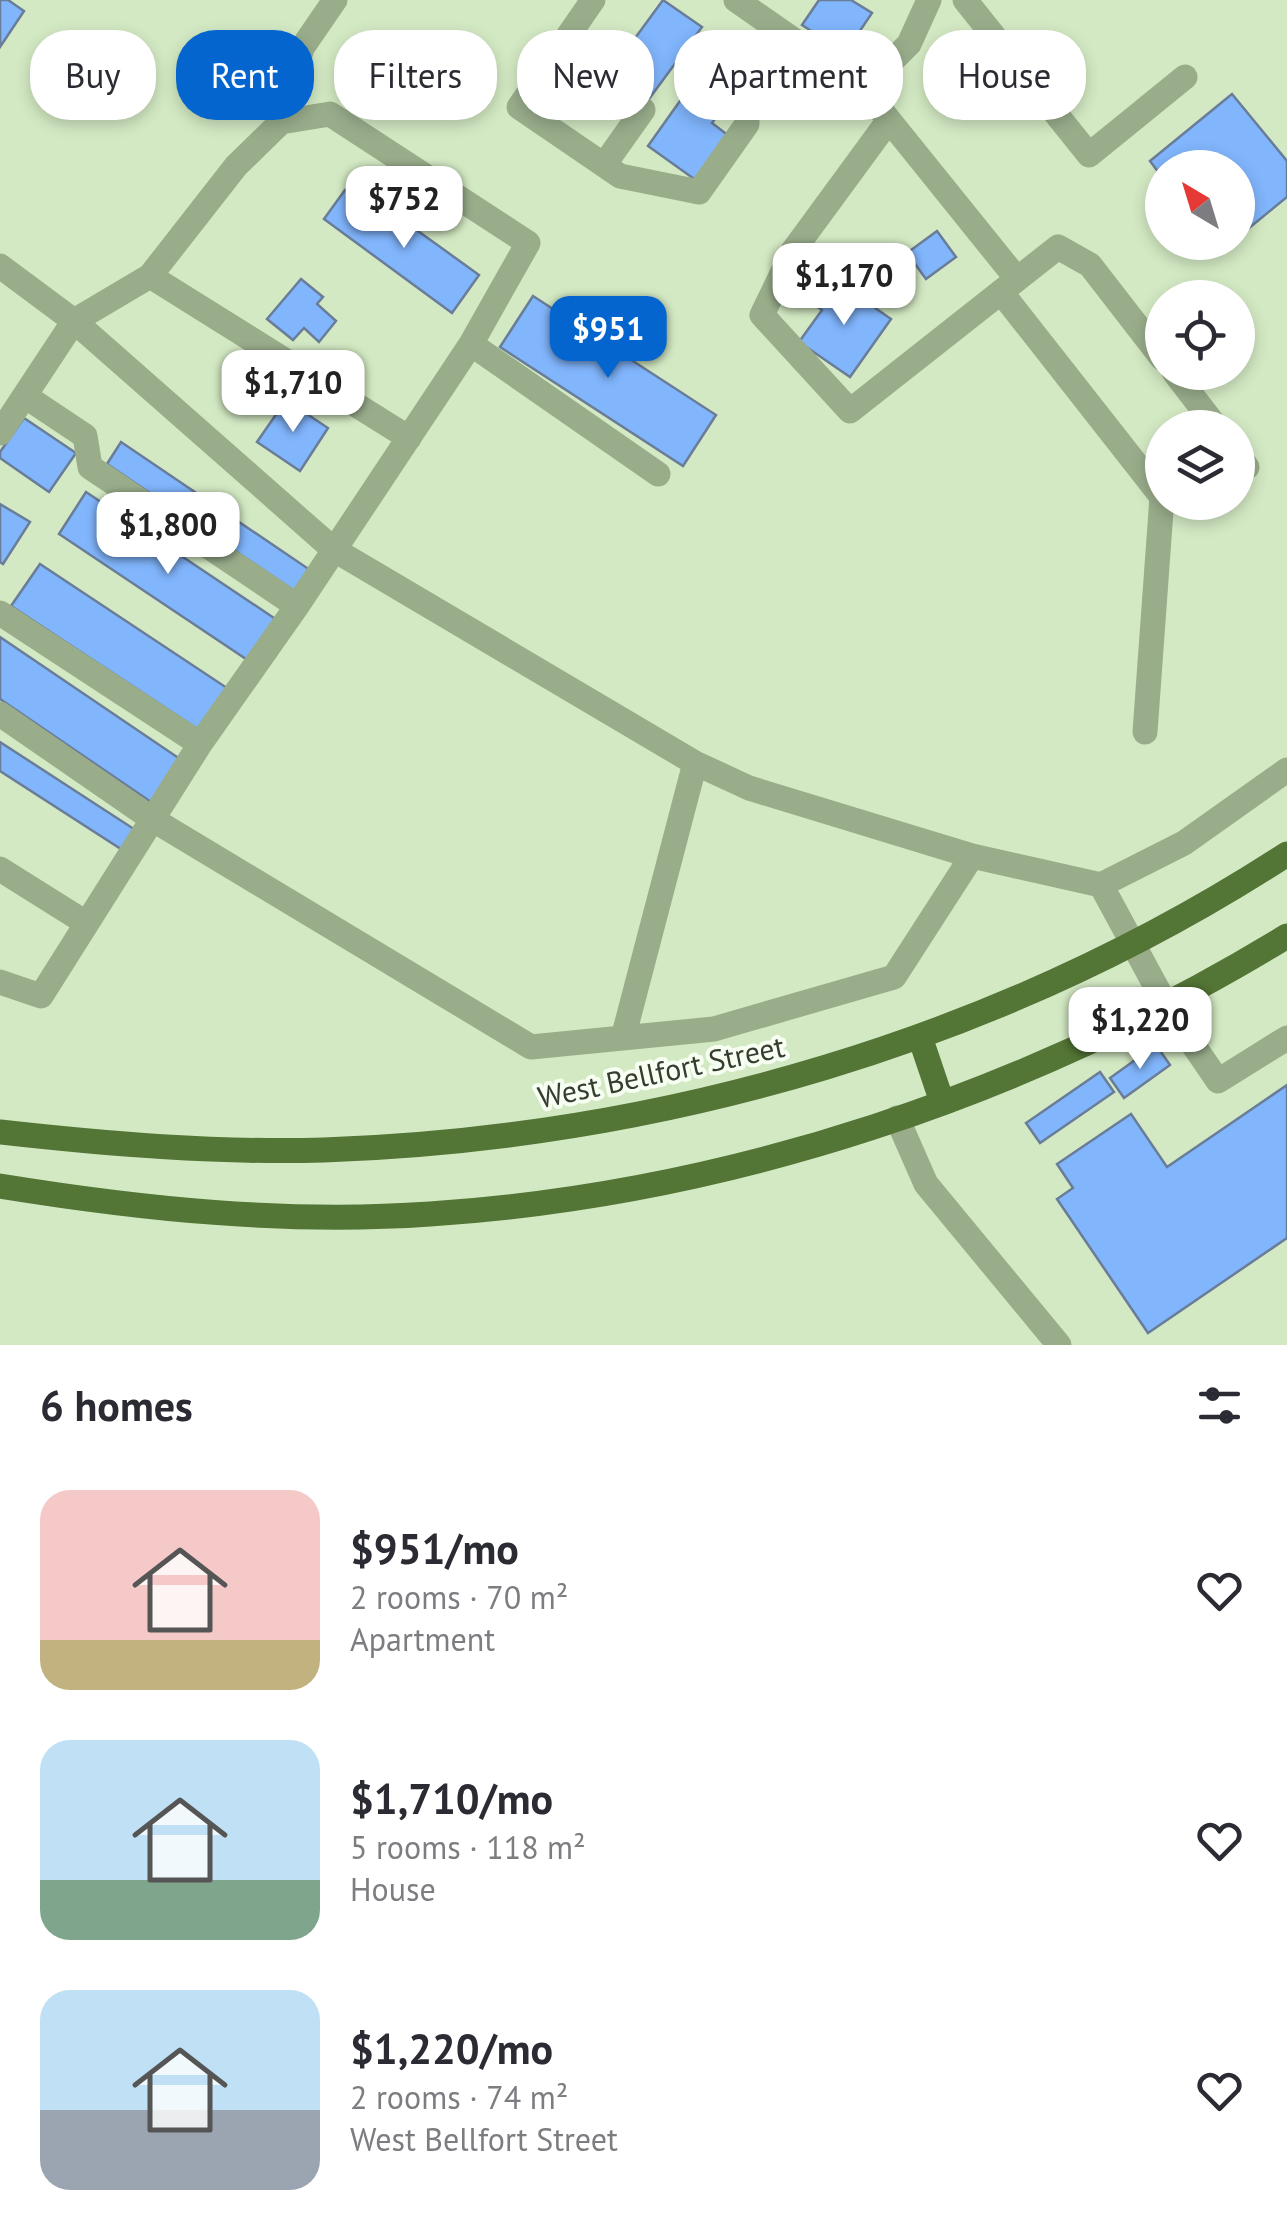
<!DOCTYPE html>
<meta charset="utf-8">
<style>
:root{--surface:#fff;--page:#f2f2f3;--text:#2b2b33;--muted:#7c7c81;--accent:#0565ce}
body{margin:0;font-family:"PT Sans",sans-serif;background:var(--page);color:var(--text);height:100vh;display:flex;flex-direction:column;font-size:38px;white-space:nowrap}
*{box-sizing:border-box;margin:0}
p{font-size:32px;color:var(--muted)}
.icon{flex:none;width:55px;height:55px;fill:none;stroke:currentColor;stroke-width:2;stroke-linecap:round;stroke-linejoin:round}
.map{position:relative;height:1345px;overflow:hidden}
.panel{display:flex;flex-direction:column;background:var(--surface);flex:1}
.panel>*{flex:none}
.top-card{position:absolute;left:30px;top:30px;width:1228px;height:90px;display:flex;gap:20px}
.needle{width:65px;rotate:322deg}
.fabs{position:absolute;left:1145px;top:150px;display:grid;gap:20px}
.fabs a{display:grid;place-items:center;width:110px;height:110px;border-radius:50%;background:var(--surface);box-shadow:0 5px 15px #0003;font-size:50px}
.price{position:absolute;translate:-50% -85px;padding:0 22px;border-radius:20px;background:#fff;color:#222;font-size:32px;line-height:65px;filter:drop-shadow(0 2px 5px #0008)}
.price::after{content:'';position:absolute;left:50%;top:60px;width:30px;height:22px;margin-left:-15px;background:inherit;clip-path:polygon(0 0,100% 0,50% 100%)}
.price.active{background:var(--accent);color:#fff}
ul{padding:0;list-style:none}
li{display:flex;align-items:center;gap:30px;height:250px;padding:0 40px}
li span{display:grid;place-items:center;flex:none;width:280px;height:200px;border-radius:30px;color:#555}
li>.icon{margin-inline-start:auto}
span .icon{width:120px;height:120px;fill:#fffc;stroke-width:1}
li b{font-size:42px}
h2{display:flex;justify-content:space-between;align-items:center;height:120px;padding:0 40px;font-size:42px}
.tag{padding:0 35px;border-radius:40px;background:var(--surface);box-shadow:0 5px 15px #0003;font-size:35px;line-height:90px}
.tag.active{background:var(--accent);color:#fff}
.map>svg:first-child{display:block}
</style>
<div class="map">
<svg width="1287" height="1345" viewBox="0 0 1287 1345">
<rect width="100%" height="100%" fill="#e3f6d5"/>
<path fill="#d3e9c3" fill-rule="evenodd" d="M0,0H1287V1345H0ZM1162,168H1238V242H1162ZM1162,298H1238V372H1162ZM1162,428H1238V502H1162Z"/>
<path fill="#81b5fc" stroke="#6a7d98" stroke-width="2.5" d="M0,0H8L24,11L0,47Z
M663,0L702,27L646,103L608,75Z
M819,0H851L872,13L845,53L802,25Z
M724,39L756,62L712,123L729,136L697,181L648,146Z
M1232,94L1287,161V197L1238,237V168H1162V177L1150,161Z
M345,190L395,226L400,218L479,275L452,313L324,219Z
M937,231L956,257L926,279L907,253Z
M831,277L891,319L850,377L799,342L822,310L813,304Z
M301,279L323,297L317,304L336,321L319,342L304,328L293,340L267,319Z
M533,296L716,415L683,466L500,347Z
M286,400L328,428L300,471L257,442Z
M24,418L76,453L49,492L0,458V452Z
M121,442L310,570L296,592L107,464Z
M86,492L277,620L249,661L59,534Z
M0,504L30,522L3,564L0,562Z
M40,564L230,690L202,732L11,606Z
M0,637L183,761L154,804L0,699Z
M0,742L137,831L124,851L0,771Z
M1156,1045L1170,1065L1124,1098L1110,1078Z
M1100,1072L1114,1092L1040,1143L1026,1123Z
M1287,1085V1238L1148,1333L1057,1199L1073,1188L1057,1164L1131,1114L1167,1167Z"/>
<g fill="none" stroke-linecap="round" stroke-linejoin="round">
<path stroke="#99ad8b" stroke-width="25" d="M593,0L519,107L620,176L699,192L747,124V103L794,40
M736,0L864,89L1017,279
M965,0L1089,155L1185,77
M559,50L643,110L604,165
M864,89L909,44L929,0
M889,120L793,251L762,315L850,411L1058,247L1090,265L1162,358
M281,122L302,48L335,0
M0,266L74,321L333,549L695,763
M150,276L409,438
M1001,292L1162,497L1145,732
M1174,372L1217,428
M25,396L85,436L90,467L297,606
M0,433L74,321L150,276L236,166L281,122L330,114L528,243L471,344L658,474
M1238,454L1247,467
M0,613L200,744
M0,714L152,819L531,1047L714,1029L894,977L972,856
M0,869L86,923
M1101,885L1184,843L1287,770
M0,982L41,996L200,744L297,606L471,344
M623,1038L695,763L749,788L972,856L1101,885L1166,1005L1218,1081L1287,1038
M897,1118L926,1184L1059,1345"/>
<path stroke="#537535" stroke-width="25" d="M920,1037L942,1102
M0,1132C107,1144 216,1153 324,1150C664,1138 1001,1040 1287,854
M0,1186C142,1209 286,1224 430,1214C732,1194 1030,1093 1287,936"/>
</g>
<g text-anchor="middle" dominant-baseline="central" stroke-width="8" stroke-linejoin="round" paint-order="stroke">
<g font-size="30" fill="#363d30" stroke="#f7fff2">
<text transform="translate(661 1071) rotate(-12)">West Bellfort Street</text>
</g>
</g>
</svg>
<div class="fabs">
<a><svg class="needle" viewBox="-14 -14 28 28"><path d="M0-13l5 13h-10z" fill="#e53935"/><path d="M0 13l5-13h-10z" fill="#7c7c81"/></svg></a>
<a><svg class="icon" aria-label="locate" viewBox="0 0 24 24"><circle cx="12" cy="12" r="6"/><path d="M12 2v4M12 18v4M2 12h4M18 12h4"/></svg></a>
<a><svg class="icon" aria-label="layers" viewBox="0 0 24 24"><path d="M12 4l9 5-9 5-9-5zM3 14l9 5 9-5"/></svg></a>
</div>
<b class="price" style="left:404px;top:251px">$752</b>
<b class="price" style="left:844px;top:328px">$1,170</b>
<b class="price active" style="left:608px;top:381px">$951</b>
<b class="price" style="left:293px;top:435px">$1,710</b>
<b class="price" style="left:168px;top:577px">$1,800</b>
<b class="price" style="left:1140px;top:1072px">$1,220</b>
<div class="top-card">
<a class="tag">Buy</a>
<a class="tag active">Rent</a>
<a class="tag">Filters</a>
<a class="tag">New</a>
<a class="tag">Apartment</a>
<a class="tag">House</a>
</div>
</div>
<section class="panel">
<h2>6 homes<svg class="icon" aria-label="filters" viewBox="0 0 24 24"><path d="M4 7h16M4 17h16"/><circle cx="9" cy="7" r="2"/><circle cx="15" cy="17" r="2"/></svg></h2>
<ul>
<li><span style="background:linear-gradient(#f6c9c9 75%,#c2b280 0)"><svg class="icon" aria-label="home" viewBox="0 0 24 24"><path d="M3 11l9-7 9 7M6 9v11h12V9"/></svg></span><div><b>$951/mo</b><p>2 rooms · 70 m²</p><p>Apartment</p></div><svg class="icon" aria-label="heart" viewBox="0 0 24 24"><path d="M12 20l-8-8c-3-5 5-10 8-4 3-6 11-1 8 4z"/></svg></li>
<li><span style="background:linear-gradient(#bfe0f5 70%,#7fa58c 0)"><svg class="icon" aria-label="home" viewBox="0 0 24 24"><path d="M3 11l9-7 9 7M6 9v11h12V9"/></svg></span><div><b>$1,710/mo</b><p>5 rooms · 118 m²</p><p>House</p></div><svg class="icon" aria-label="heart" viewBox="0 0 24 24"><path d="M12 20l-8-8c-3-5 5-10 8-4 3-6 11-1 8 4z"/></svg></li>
<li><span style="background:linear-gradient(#bfe0f5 60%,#9aa5b1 0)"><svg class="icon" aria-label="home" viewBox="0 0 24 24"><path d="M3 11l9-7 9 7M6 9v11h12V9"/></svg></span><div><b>$1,220/mo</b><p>2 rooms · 74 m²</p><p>West Bellfort Street</p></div><svg class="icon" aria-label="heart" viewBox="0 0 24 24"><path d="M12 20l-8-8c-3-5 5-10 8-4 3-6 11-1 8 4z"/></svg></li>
</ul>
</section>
